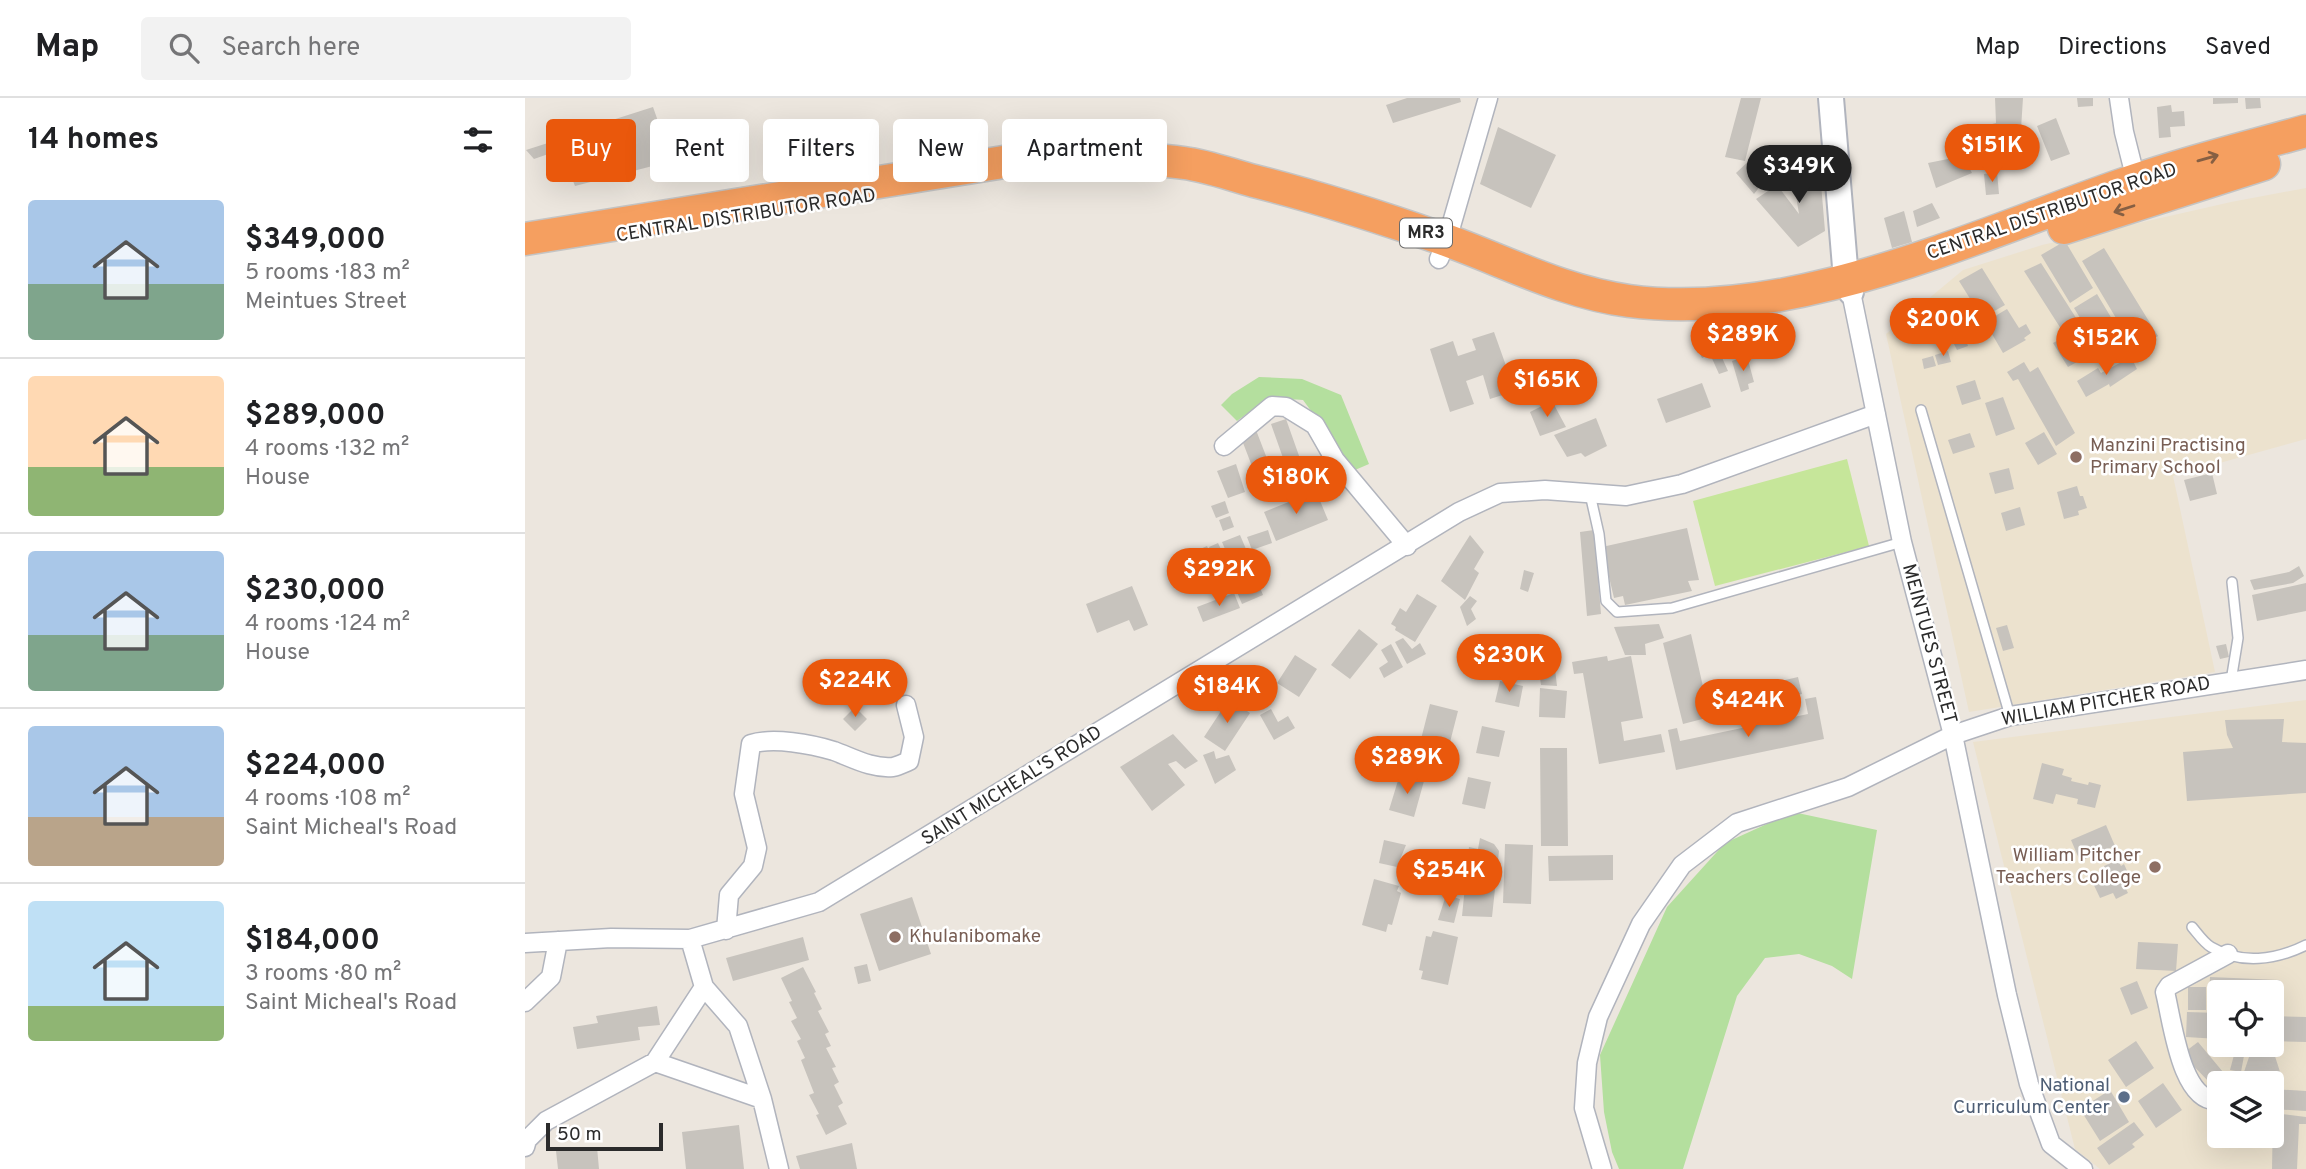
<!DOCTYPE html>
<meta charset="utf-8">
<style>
:root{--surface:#fff;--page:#f2f2f2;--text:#202124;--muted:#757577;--line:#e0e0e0;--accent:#ea580c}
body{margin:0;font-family:Overpass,sans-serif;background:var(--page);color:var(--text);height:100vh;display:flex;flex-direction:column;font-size:26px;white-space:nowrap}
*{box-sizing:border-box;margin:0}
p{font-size:23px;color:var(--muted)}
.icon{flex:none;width:38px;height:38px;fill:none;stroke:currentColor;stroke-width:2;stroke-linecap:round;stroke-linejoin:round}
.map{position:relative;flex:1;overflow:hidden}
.side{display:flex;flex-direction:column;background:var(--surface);width:525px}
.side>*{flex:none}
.guide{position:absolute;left:21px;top:21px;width:665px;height:63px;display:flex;gap:14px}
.fabs{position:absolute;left:1682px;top:882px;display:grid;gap:14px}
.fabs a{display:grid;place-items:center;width:77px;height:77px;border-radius:7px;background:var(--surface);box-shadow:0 7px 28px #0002;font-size:35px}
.scale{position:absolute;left:21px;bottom:18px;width:117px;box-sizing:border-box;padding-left:7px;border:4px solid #2b2b2b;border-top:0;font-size:19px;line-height:24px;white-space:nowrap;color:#2b2b2b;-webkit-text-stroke:5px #fff;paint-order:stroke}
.price{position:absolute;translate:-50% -60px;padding:0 16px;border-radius:24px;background:var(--accent);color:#fff;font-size:23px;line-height:46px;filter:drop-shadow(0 2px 4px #0008)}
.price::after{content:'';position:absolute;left:50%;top:42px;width:21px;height:16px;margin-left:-10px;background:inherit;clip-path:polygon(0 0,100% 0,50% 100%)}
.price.selected{background:#222;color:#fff}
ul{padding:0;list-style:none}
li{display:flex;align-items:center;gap:21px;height:175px;padding:0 28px}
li+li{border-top:2px solid var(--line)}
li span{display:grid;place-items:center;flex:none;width:196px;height:140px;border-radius:7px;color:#555}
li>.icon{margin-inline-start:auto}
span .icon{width:84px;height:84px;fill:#fffc;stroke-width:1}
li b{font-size:30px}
h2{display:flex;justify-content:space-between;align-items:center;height:84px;padding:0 28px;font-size:30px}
.tag{padding:0 24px;border-radius:7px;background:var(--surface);box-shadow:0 7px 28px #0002;font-size:24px;line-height:63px}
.tag.selected{background:var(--accent);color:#fff}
header{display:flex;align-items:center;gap:42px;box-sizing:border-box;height:98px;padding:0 35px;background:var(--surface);border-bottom:2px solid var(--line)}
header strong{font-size:33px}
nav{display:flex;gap:38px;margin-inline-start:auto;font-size:24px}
.search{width:490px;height:63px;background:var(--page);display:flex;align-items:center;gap:18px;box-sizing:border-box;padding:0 24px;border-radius:7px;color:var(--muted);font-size:26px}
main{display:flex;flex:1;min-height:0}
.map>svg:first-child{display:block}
</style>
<header>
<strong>Map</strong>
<div class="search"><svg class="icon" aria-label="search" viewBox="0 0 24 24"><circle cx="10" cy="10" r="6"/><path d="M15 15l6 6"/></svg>Search here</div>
<nav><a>Map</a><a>Directions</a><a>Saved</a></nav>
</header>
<main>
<section class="side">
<h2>14 homes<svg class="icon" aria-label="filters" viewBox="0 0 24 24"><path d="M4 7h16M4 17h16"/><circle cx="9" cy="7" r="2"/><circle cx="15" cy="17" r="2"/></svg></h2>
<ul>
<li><span style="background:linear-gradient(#a9c7e8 60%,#7fa58c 0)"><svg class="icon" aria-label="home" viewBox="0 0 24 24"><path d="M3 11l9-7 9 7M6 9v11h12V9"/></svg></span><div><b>$349,000</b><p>5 rooms · 183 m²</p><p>Meintues Street</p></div></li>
<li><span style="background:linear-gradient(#ffd9b3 65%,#8fb573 0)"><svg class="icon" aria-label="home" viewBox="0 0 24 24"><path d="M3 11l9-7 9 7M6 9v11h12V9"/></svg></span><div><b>$289,000</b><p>4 rooms · 132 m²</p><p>House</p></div></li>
<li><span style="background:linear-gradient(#a9c7e8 60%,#7fa58c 0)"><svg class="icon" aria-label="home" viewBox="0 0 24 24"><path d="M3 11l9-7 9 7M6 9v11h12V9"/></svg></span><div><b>$230,000</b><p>4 rooms · 124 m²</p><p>House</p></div></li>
<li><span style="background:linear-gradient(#a9c7e8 65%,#b9a48a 0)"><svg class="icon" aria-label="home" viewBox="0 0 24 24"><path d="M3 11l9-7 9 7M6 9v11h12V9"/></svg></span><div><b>$224,000</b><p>4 rooms · 108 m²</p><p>Saint Micheal's Road</p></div></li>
<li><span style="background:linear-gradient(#bfe0f5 75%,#8fb573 0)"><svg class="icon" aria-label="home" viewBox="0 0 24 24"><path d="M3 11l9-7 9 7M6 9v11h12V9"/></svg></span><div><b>$184,000</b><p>3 rooms · 80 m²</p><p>Saint Micheal's Road</p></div></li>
</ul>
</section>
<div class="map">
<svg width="1781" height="1071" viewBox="0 0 1781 1071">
<rect width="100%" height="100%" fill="#ece6de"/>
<path fill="#ece2ce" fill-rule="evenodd" d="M1781,90V341L1648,378L1690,574L1444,614L1361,236L1438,172L1517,147L1706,104Z
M1781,602V1071H1575L1550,1051L1448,644ZM1694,894H1746V947H1694ZM1694,985H1746V1038H1694Z"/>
<path fill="#b4df9e" d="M734,279L777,281L816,297L844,366L830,372L778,302C746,300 737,305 712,323L696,307L707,296Z
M1268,714L1352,732L1327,881L1307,868L1274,856L1240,860L1212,898L1158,1071H1094L1087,1054L1079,1014L1075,957L1142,809L1200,745Z"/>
<path fill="#c6e69a" d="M1322,361L1344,448L1190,488L1168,403Z"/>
<path fill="#c7c3bd" d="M882,0H935L936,4L868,25L861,7Z
M1216,0H1236L1220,63L1200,59Z
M1470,0H1498L1496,31L1483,35L1487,58H1454L1448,31L1471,25Z
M1552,0H1568V8L1553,9Z
M1688,0H1713V5L1688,6Z
M1720,0H1735L1736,10L1721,11Z
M1646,7L1647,14L1659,13L1660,28L1645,29L1646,39L1634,40L1632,9Z
M128,9L147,63L50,88L31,40Z
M1531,20L1545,56L1526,63L1512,28Z
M973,29L1031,57L1006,110L955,86Z
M26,44L29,54L9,61L1,52Z
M1438,58L1447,75L1411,90L1403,65Z
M1228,59L1235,67L1233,69L1244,81L1236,87L1229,96L1211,75Z
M1294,62L1300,133L1273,149L1231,101L1252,87L1274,116L1266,68Z
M1472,74L1474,96L1461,97L1459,76Z
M1407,105L1415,120L1392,129L1388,113Z
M1379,113L1387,144L1367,150L1359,120Z
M1540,143L1568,190L1545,205L1516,157Z
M1579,150L1633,238L1610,252L1557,163Z
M1516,165L1553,223L1538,234L1499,173Z
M1457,170L1480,207L1457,220L1434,183Z
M1572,196L1599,241L1576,254L1549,210Z
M1428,211L1440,231L1425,240L1413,220Z
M1482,211L1494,230L1501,226L1506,235L1499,240L1501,242L1478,255L1460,224Z
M969,234L990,293L965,301L958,277L941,283L949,306L925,314L905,251L928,243L933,258L951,252L947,241Z
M1439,237L1443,248L1432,252L1427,242Z
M1543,237L1557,261L1543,269L1528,245Z
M1190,244L1203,273L1194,276L1185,256L1177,260L1173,251Z
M1423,253L1426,264L1413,267L1410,257Z
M1222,258L1229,284L1223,286L1224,291L1216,294L1207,263Z
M1408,258L1411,268L1399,271L1397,261Z
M1606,259L1612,271L1585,289L1584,286L1561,299L1552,283L1573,270L1576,275Z
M1499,264L1505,274L1513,269L1550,335L1531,348L1493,281L1488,283L1482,274Z
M1450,282L1456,301L1437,307L1431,288Z
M1177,285L1186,309L1141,325L1132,301Z
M1478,299L1490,331L1471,338L1460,305Z
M1027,303L1041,329L1015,338L1005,314Z
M1071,320L1082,348L1060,359L1056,355L1042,359L1029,337Z
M761,321L784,386L769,391L746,326Z
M731,332L756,397L740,402L715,337Z
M1519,334L1532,356L1513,367L1500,345Z
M1445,335L1450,349L1428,356L1423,342Z
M711,366L720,394L703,400L692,373Z
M1484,370L1489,391L1470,396L1464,375Z
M1687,375L1692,396L1665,403L1659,382Z
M1552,388L1555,398H1558L1562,410L1553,413L1554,417L1539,421L1532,394Z
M791,393L803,422L751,443L739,414Z
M700,403L704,415L691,420L686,408Z
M1495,409L1500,427L1481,433L1476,415Z
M705,418L709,429L698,433L694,422Z
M1162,430L1174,482L1163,483L1167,493L1100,507L1098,498L1089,500L1077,449Z
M743,432L747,445L727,452L722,439Z
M1069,432L1076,516L1062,518L1055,434Z
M715,437L724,458L706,465L697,444Z
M945,437L959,454L949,471L954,475L940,502L916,483Z
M693,445L702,464L693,468L684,449Z
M682,448L692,471L659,485L650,462Z
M723,461L738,497L717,506L702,470Z
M1774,468L1779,478L1768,485L1729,492L1725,482L1764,474Z
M999,472L1009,475L1003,494L995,491Z
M1781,485V513L1732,523L1727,497Z
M607,488L623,527L609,533L604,522L572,535L561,506Z
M709,495L715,510L678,524L672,509Z
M892,496L912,508L890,544L870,532L871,529L866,526L875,510L881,514Z
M945,498L952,503L946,511L951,521L942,528L935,509Z
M1134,526L1139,540L1120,546L1121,557H1100L1089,529Z
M1482,527L1489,550L1478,553L1471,530Z
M834,531L853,546L825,581L806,567Z
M1166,536L1185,619L1158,626L1138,545Z
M878,540L887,551L895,545L901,556L882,566L870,544Z
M866,546L878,569L859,580L854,570L863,564L856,552Z
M1701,546L1704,559L1695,561L1691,548Z
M770,557L792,571L774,599L752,585Z
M1082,558L1083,563L1106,558L1118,620L1096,624L1099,643L1136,636L1140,654L1074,666L1058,575L1049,576L1047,564Z
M1030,571L1032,588L1016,587L1014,572Z
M1273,579L1277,596L1252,602L1248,585Z
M975,583L998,588L994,609L970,604Z
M1015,590L1042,593L1040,620L1014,619Z
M1291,599L1299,641L1151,672L1143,632L1152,630L1155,643L1283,616L1280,601Z
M704,601L725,615L700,653L679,639Z
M905,606L933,613L923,652L895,645Z
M330,609L342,621L330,633L318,621Z
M746,611L753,624L763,618L770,630L749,642L735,617Z
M1759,621L1757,644L1781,645V695L1662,703L1658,654L1708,650L1702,637L1700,622Z
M957,628L980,633L974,659L951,655Z
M648,636L673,663L660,671L651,663L643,666L660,687L627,713L595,669Z
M1015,650H1042L1043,748H1016Z
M689,653L691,661L704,657L711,672L690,686L678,657Z
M1517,665L1539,671L1537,677L1547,680L1546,683L1563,687L1564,684L1576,687L1570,710L1552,706L1553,701L1531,696L1528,706L1508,701Z
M875,676L899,683L889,719L864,712Z
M943,679L966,684L960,711L937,706Z
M1581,727L1590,748L1555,763L1546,742Z
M955,740L969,746L974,753L967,819L937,818L944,749L953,751Z
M859,742L881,747L872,769L854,765Z
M980,746L1008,747L1006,806L978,805Z
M1088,757V782L1024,783L1023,758Z
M1593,762L1596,768L1599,766L1608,786L1600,789L1603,795L1591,801L1588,795L1575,800L1566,781L1581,774L1579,768Z
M849,781L874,788L872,793L876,795L867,827L863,826L861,834L837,827Z
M921,797L935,801L929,825L913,822Z
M387,799L406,856L354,873L335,816Z
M908,833L933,839L923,887L896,881L898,873L894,872L901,838L906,839Z
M278,839L284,862L208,883L201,860Z
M1613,844L1653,846L1651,873L1611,871Z
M342,866L346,883L333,886L329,869Z
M278,869L291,894L289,895L297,911L293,913L304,934L300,936L306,948L301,950L311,969L307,970L314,984L309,987L318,1005L313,1008L322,1026L301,1037L291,1017L294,1016L284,997L289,995L276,962L280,960L272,943L276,941L266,923L272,920L264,904L267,903L256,880Z
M1685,879L1755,882L1754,900L1746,899V894H1694V897H1684Z
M1612,883L1623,910L1606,917L1595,890Z
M1663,889H1681V912H1663Z
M132,908L135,927L113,929L115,942L52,951L48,929L73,925L71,918Z
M1662,914L1694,915V941L1661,939Z
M1746,918L1781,919V944L1746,943Z
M1611,943L1629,970L1601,989L1583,962Z
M1673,944L1698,974L1686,986L1657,956Z
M1703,947H1721L1716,974L1705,972L1709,957L1702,956Z
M1728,947L1747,949L1757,980L1718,977Z
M1638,985L1657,1012L1631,1030L1613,1003Z
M1746,991L1781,993V1013L1746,1011Z
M1585,992L1604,1024L1575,1043L1555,1011Z
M1748,1015L1781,1019V1026H1774L1772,1071H1747Z
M1609,1024L1619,1037L1607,1046L1610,1049L1584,1067L1572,1050Z
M214,1027L219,1071H161L157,1034Z
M327,1045L332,1071H275L271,1058Z
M72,1049L74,1071H33L31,1053Z"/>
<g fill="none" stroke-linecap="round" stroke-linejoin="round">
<defs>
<path id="lane" d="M1396,312L1485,618
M1065,396L1074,436L1081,503L1092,514L1147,510L1377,444
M1706,583L1713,540L1707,484
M1667,829C1673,836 1679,845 1686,849C1716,867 1751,862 1781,847"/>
<path id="street" d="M1594,0L1599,34L1611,82
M914,161L922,142L963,0
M1326,194L1377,444L1428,637L1482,897L1504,986L1526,1046L1558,1071
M699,348L747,308L761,309L790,327L810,362L882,448
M201,832L204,797L228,768L232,750L219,696L226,646C248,639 286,646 309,653C328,660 347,671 368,669C373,668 379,665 384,663L389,639L381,607
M165,841L179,889L213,928L237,1001L254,1071
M0,845L86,840L165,841L294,804L934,414L975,395L1020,392L1101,398L1157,386L1351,316
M0,904L26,879L33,843
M130,964L237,1001
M1694,1002C1656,1007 1647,921 1640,894L1644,888L1703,856
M0,1049L2,1042L21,1023L130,964L179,889
M1077,1071L1059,1010L1062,965L1073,919L1116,826L1157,767L1212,725L1323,689L1428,637L1485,618L1781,572"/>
<path id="secondary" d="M1306,0L1321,181L1326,194"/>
<path id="highway" d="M1539,130L1739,66
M0,141L522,57C567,59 614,59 659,65C683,68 706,77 729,83C793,99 855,119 918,141C980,163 1037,194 1104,203C1272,225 1454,135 1611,82C1666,63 1724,49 1781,33"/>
</defs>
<use href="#lane" stroke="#b1b4bd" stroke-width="12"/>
<use href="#street" stroke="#b1b4bd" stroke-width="21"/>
<use href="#secondary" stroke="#b1b4bd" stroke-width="28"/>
<use href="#highway" stroke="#c4c4c4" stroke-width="35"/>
<use href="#lane" stroke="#fff" stroke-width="9"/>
<use href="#street" stroke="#fff" stroke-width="18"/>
<use href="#secondary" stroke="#fff" stroke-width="24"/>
<use href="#highway" stroke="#f59f60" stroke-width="32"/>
</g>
<defs><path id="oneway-shaft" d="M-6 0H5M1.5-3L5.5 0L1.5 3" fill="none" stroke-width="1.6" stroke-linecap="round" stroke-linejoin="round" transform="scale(1.75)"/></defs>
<g stroke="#865f43">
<use href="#oneway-shaft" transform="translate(1683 60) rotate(-16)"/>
<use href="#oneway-shaft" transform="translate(1599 111) rotate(162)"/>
</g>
<g fill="#8d6e63" stroke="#fff" stroke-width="2.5">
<circle cx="1551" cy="359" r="7"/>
<circle cx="1630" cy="769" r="7"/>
<circle cx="370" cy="839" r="7"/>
</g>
<circle fill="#5c6f8a" stroke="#fff" stroke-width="2.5" cx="1599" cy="999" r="7"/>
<g text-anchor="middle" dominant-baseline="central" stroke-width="5" stroke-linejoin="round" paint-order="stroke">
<rect fill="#fff" stroke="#6b6b6b" stroke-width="2" x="875" y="120.5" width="52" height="29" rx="5"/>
<g font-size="18" font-weight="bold" fill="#2b2b2b">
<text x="901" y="135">MR3</text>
</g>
<g font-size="19" fill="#2b2b2b" stroke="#fff">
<text transform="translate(1527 114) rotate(-19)">CENTRAL DISTRIBUTOR ROAD</text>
<text transform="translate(221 118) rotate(-9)">CENTRAL DISTRIBUTOR ROAD</text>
<text transform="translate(1404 546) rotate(75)">MEINTUES STREET</text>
<text transform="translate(1581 604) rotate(-10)">WILLIAM PITCHER ROAD</text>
<text transform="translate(487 688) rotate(-32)">SAINT MICHEAL'S ROAD</text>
</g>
<g font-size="19" fill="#785e54" stroke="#fff" text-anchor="start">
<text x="1565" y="348">Manzini Practising<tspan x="1565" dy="22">Primary School</tspan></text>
<text x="1616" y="758" text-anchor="end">William Pitcher<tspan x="1616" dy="22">Teachers College</tspan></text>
<text x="384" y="839">Khulanibomake</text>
</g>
<g font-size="19" fill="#4e5e75" stroke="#fff" text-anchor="end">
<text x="1585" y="988">National<tspan x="1585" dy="22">Curriculum Center</tspan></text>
</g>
</g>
</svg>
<div class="fabs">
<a><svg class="icon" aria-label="locate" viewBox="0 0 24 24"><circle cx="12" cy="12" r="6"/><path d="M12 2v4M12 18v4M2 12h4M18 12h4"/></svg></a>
<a><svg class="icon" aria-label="layers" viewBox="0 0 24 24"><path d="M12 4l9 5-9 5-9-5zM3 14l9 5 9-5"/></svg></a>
</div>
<div class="scale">50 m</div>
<b class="price" style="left:1467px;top:86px">$151K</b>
<b class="price selected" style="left:1274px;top:107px">$349K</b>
<b class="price" style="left:1418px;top:260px">$200K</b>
<b class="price" style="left:1218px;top:275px">$289K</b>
<b class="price" style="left:1581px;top:279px">$152K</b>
<b class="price" style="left:1022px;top:321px">$165K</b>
<b class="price" style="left:771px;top:418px">$180K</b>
<b class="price" style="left:694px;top:510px">$292K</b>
<b class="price" style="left:984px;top:596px">$230K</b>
<b class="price" style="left:330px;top:621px">$224K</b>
<b class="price" style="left:702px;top:627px">$184K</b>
<b class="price" style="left:1223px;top:641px">$424K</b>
<b class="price" style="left:882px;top:698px">$289K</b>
<b class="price" style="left:924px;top:811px">$254K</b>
<div class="guide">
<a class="tag selected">Buy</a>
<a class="tag">Rent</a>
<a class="tag">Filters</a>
<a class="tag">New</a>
<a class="tag">Apartment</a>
</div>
</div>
</main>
